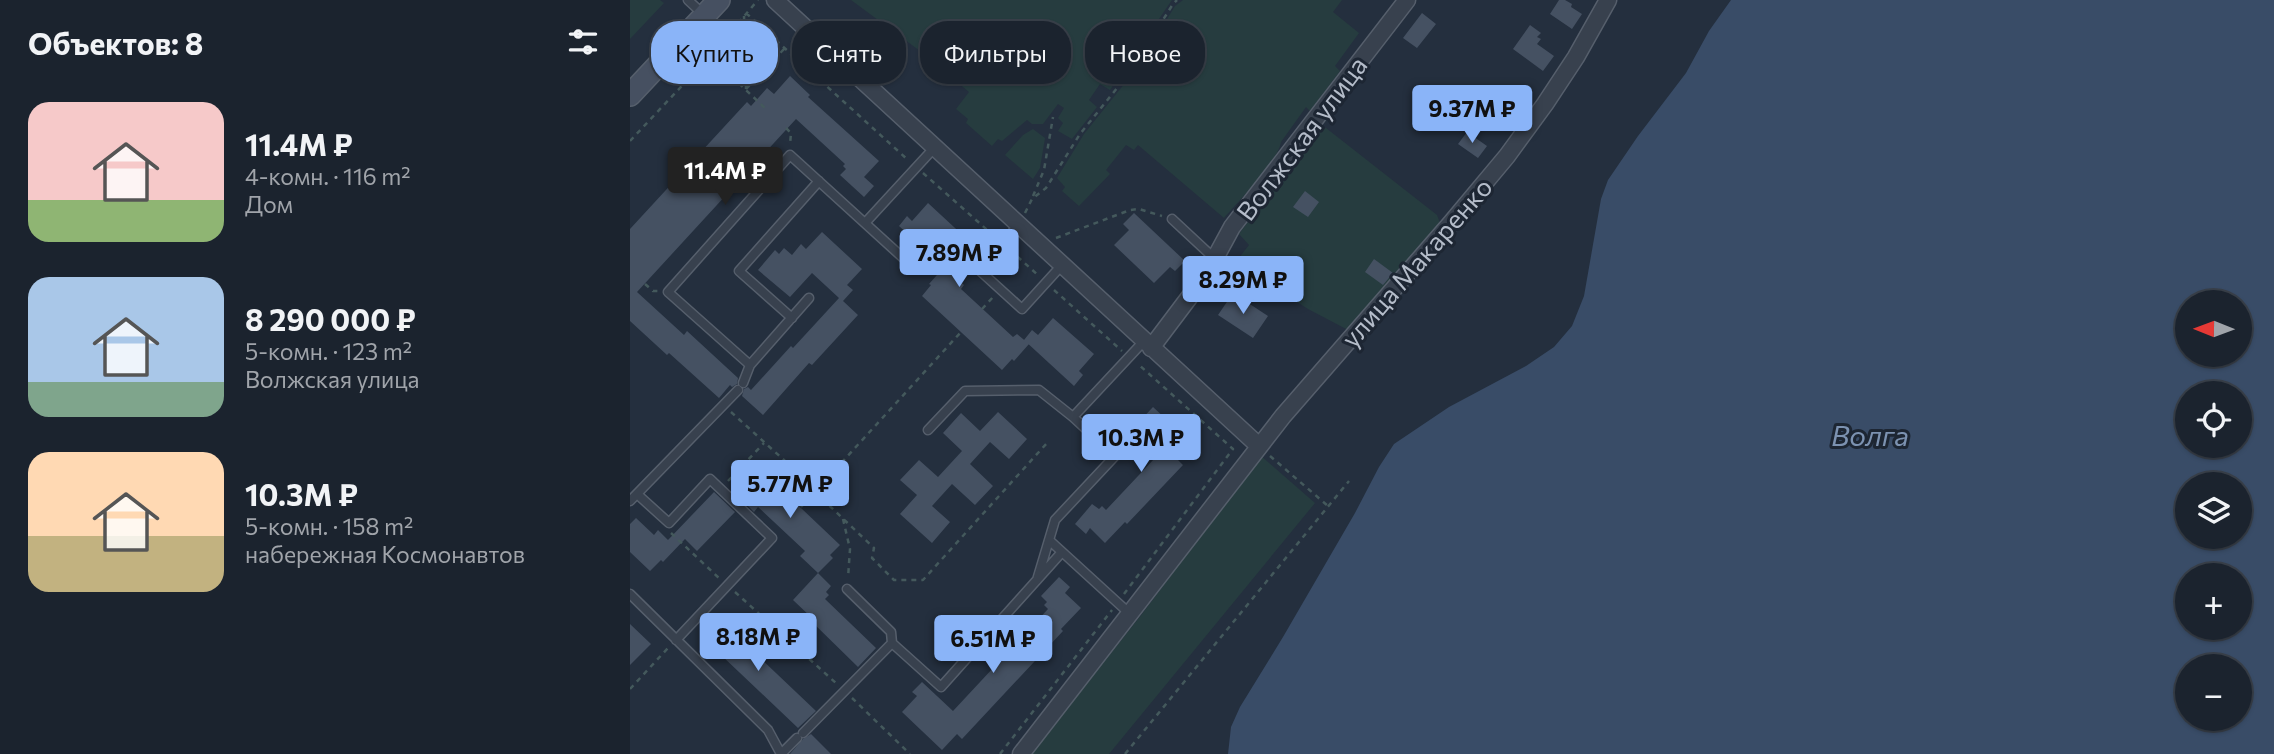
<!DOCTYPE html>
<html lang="ru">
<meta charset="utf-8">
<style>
:root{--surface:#1b232e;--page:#242b36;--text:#f1f3f6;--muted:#a0a4aa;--line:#39404a;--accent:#8ab4f8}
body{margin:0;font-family:Commissioner,sans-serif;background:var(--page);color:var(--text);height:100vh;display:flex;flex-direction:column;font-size:26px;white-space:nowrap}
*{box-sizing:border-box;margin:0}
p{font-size:23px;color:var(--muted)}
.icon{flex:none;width:38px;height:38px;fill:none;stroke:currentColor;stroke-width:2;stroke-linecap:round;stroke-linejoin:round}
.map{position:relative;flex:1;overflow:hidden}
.panel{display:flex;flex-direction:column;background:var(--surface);width:630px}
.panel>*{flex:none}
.hud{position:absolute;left:21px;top:21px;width:665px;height:63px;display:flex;gap:14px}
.needle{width:46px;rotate:271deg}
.controls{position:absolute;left:1545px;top:290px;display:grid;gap:14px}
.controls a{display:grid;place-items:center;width:77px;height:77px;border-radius:50%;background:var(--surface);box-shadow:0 2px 5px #0004,0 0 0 2px var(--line);font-size:35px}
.price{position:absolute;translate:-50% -60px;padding:0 16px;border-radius:7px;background:var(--accent);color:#111;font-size:23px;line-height:46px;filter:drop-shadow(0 2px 4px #0008)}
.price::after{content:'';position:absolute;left:50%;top:42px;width:21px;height:16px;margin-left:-10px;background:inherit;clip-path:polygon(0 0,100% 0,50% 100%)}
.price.active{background:#222;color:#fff}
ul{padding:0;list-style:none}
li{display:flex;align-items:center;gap:21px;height:175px;padding:0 28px}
li span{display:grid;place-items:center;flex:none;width:196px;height:140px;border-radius:21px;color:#555}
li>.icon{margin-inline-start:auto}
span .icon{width:84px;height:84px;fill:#fffc;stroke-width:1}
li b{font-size:30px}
h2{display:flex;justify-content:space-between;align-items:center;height:84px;padding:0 28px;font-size:30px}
.pill{padding:0 24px;border-radius:28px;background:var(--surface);box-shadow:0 2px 5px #0004,0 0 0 2px var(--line);font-size:24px;line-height:63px}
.pill.active{background:var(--accent);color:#111}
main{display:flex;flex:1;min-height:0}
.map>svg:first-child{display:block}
</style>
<main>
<section class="panel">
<h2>Объектов: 8<svg class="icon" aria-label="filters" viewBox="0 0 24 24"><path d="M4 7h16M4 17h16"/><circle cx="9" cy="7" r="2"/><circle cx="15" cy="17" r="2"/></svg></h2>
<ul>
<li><span style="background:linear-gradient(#f6c9c9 70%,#8fb573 0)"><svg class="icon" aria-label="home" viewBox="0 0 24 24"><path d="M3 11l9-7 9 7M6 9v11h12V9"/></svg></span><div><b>11.4M ₽</b><p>4-комн. · 116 m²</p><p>Дом</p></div></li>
<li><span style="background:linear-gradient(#a9c7e8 75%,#7fa58c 0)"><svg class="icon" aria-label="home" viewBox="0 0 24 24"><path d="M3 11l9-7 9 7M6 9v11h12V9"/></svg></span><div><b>8 290 000 ₽</b><p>5-комн. · 123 m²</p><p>Волжская улица</p></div></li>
<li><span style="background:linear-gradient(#ffd9b3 60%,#c2b280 0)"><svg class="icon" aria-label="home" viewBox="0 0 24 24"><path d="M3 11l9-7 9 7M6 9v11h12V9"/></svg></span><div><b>10.3M ₽</b><p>5-комн. · 158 m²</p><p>набережная Космонавтов</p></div></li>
</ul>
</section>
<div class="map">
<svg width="1644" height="754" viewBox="0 0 1644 754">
<rect width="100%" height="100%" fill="#242f3e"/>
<path fill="#263c3f" d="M0,0H30L34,3L0,39Z
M221,0H542L480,90L470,84L459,100L467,107L442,139L428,131L433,123L428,118L434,108L428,104L413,124H402L397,120L372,141L368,139L362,146L336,123L338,119L326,109L339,92L290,51Z
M553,0H712L703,12L729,33L705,66L710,71L680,111L676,107L651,142C648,161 608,202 594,218L508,145L504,150L496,145L476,170L480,174L449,206L432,191L435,187L427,178L454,134L507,68L545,6Z
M696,128L807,215L810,223L720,331L678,309L634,281L649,267L636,258L624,270L608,259L619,245L609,234L683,134Z
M403,129L415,138L410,168L403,179L375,155L393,135Z
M631,456L685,503L479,754H401L512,614Z"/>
<path fill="#394c67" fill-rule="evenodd" d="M1101,0H1644V754H598L601,727L610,707L653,637L725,513L749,467L764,444L819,407L896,366L924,347L942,326L954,296L971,199L978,180L1008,136L1056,73L1079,31ZM1558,303H1610V355H1558ZM1558,394H1610V446H1558ZM1558,485H1610V537H1558ZM1558,576H1610V628H1558ZM1558,667H1610V719H1558Z"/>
<path fill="#455162" d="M929,0H935L942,4L941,7L952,14L942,29L920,14Z
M792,13L806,24L787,48L773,38Z
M900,25L911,33L907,37L911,39L907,44L924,56L913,71L883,49Z
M160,76L180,95L178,97L249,161L234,177L244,186L234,197L210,175L216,169L213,166L215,164L166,119L7,292L54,335L57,331L108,378L107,384L102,387L100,385L89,398L39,353L37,355L0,321V229L117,102L121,106L137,88L144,94Z
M866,86L877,94L868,105L858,97Z
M837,132L857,146L848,158L828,144Z
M675,191L689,202L678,217L663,207Z
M298,203L338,240L324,257L329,262L320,272L334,285L331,289L383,337L387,334L399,344L384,361L382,359L372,370L292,296L301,285L299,284L314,267L269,226L277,216L282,221Z
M504,213L555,261L545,271L540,267L524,283L484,245L499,230L493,224Z
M192,232L232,269L217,285L223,290L213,301L228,315L182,365L179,363L133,415L112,396L114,389L118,387L121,390L161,346L163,348L209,298L182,273L160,297L128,270L145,250L149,254L154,248L162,255L171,244L176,249Z
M744,259L763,273L753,285L735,272Z
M603,293L638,316L623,338L588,315Z
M423,318L464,354L449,371L453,375L444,386L394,340L402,330L408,335Z
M523,407L563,444L548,460L553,465L497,524L495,522L475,543L460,528L456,534L445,524L462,504L469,509L472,506L476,510L524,459L492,429L502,418L508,423Z
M368,412L397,439L379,459L360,442L340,464L363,486L345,505L322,484L302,506L320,522L302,543L270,514L287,495L270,480L289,460L308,477L332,451L313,433L331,413L350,431Z
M132,471L210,545L200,555L203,558L188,573L170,556L175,551L128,507L124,512L106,494L120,479L122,481Z
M84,492L105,512L67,551L55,539L33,562L31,560L20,571L0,552V524L6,518L24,535L28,530L38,540Z
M188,573L201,586L196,592L199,595L195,599L246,648L228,667L180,620L182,618L163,600Z
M429,577L440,587L435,593L451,608L431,629L433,631L332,739L327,734L312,750L272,712L287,696L282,692L292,682L323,711L418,609L414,605L417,602L411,596Z
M88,618L186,711L168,728L71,636Z
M0,624L21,644L0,665Z
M181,734L201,754H160L173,739Z"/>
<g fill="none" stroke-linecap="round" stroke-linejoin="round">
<defs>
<path id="lane" d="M58,0L74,15
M542,219L585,259
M235,223L305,147
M389,225L348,269L392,309L432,265
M179,298L120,365L38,292L160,155L282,266
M162,318L109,271L189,181
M113,383L120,365
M443,417L514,341
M298,430L335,391L409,390L443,417L485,456L425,520L407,580
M7,494L39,523L80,479L142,538L46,640
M0,501L108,390
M419,540L499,613
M217,589L261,632L262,643L311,687L432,552
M0,594L138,730L151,754
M173,733L262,643
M151,754L167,738"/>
<path id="street" d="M145,0L629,446
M521,348L576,275L602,227L777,0
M391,754L653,416L821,223L877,156L915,104L946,57L978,0"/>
<path id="secondary" d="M0,95L89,0"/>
</defs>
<use href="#lane" stroke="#565f6c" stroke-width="11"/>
<use href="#street" stroke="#565f6c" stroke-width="19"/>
<use href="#secondary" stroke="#565f6c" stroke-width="24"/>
<path stroke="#44595c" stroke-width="2.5" stroke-dasharray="5 5" stroke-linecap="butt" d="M116,13L278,160
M114,16L116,89
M80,56L137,110
M116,89L154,49
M156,128L161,133L160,145
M0,141L80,56L128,0
M293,173L364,236
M403,196L414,170L423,117
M395,213L402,199L416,188L450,134L500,72L543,4L547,0
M426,238L500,210L509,209L532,216
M380,250L409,276
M15,284L23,291H28
M424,290L492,351
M352,309L364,296
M101,412L187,490
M640,456L698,506
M98,481L134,443
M185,492L244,548L242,558L264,580H293L417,443
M171,507L331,332
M213,519L220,549L218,578
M41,533L90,579
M105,592L207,684
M494,594L603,449L508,364
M0,689L38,648
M222,698L280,754
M370,754L482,610
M495,754L719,481"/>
<use href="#lane" stroke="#38414e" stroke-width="8"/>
<use href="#street" stroke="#38414e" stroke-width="16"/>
<use href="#secondary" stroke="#465061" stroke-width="21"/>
</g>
<g text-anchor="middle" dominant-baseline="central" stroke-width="6" stroke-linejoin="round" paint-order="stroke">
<g font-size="26" fill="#b4bcc9" stroke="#1d2633">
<text transform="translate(671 138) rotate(-53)">Волжская улица</text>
<text transform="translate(786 262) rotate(-49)">улица Макаренко</text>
</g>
<g font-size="28" font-style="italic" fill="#7c92b1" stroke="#1d2633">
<text x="1240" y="435">Волга</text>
</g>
</g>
</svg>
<div class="controls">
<a><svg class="needle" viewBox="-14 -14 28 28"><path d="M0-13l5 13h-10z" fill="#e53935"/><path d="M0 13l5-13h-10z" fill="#a0a4aa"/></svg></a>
<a><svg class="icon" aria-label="locate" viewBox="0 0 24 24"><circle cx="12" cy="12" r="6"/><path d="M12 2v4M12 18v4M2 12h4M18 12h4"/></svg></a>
<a><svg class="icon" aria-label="layers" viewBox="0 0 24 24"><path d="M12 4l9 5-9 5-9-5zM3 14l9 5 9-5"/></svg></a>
<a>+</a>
<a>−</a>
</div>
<b class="price" style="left:842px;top:145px">9.37M ₽</b>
<b class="price active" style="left:95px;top:207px">11.4M ₽</b>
<b class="price" style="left:329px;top:289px">7.89M ₽</b>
<b class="price" style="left:613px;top:316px">8.29M ₽</b>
<b class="price" style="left:511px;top:474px">10.3M ₽</b>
<b class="price" style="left:160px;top:520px">5.77M ₽</b>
<b class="price" style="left:128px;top:673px">8.18M ₽</b>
<b class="price" style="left:363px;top:675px">6.51M ₽</b>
<div class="hud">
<a class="pill active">Купить</a>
<a class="pill">Снять</a>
<a class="pill">Фильтры</a>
<a class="pill">Новое</a>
</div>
</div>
</main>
